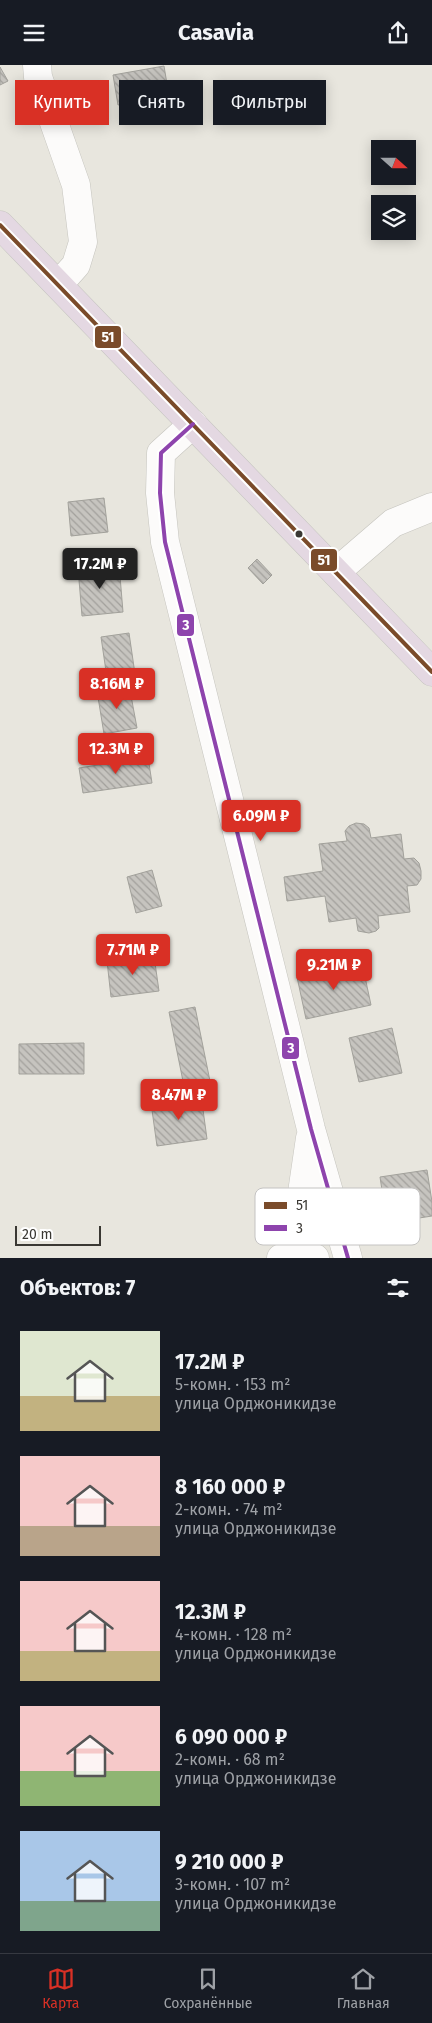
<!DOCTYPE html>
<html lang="ru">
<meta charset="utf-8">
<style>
:root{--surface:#171b24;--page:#242831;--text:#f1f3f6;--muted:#9ea1a6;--line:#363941;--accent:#d93025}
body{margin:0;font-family:"Fira Sans",sans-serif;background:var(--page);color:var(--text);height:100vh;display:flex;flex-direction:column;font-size:19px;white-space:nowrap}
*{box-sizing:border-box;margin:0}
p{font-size:16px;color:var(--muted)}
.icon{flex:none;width:28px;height:28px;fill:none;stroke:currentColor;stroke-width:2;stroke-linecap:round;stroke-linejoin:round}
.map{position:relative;height:1193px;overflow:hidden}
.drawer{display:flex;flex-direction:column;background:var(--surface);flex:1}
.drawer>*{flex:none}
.top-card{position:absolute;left:15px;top:15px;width:402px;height:45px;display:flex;gap:10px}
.needle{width:32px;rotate:111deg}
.tools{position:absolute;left:371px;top:75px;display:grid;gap:10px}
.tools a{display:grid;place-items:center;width:45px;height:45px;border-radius:0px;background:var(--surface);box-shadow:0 2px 12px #0003;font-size:25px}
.scale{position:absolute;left:15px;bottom:12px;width:86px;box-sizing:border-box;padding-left:5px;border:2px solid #3a3833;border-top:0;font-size:14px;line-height:18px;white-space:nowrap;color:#3a3833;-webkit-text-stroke:4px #fff;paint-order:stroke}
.price{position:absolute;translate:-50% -42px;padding:0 11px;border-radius:5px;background:var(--accent);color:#fff;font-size:16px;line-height:32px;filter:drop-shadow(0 1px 2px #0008)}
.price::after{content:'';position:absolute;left:50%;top:30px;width:15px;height:11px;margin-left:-8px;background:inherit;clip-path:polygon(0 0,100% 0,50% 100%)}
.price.current{background:#222;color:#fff}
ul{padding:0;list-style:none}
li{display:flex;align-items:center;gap:15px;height:125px;padding:0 20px}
li span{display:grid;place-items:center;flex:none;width:140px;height:100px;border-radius:0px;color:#555}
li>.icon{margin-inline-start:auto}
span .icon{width:60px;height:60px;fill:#fffc;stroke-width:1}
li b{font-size:21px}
h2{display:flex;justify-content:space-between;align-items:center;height:60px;padding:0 20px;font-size:21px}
.chip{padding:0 18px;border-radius:0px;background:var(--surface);box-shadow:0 2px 12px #0003;font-size:18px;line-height:45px}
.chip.current{background:var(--accent);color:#fff}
header{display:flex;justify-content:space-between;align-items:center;height:65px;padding:0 20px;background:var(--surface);font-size:22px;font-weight:700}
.tabs{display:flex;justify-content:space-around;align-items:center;height:70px;border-top:1px solid var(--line);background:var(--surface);font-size:14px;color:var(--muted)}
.tabs a{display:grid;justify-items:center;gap:2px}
.tabs .current{color:var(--accent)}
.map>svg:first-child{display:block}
</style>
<header><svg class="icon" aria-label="menu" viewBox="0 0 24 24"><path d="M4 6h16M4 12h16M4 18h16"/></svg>Casavia<svg class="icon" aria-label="share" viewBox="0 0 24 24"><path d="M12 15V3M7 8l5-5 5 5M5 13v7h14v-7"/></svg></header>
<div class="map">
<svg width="432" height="1193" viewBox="0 0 432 1193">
<defs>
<pattern id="building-back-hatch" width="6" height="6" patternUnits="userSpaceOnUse" patternTransform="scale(1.25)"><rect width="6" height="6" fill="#c6c4bf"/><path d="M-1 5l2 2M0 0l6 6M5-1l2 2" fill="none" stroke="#a2a09c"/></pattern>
</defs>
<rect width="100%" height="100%" fill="#e8e6de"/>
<path fill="url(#building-back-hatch)" stroke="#a2a19b" d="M164,1L169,31L118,40L113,10Z
M0,2L8,16L0,20Z
M104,433L108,467L71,471L68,437Z
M257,494L272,510L263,519L248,503Z
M119,499L123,547L82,551L78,503Z
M129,568L135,609L107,613L101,572Z
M129,620L137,663L104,669L97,626Z
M148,692L152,718L83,728L79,703Z
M356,758L364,759L369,763L371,773L401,769L404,794L414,793L419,798L421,806V814L417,820L407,821L410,847L378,851L379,863L376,866L369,868L358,866L356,853L329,857L325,831L287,836L284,812L323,806L319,779L347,776L345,766L349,761Z
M152,805L162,841L136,848L127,812Z
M154,891L159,926L111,932L107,896Z
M362,898L371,940L306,954L297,912Z
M195,942L211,1021L185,1026L169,947Z
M392,963L402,1008L359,1017L349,973Z
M84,978V1009H19V979Z
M201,1030L207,1074L157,1081L151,1038Z
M427,1105L432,1137V1151L387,1158L380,1112Z"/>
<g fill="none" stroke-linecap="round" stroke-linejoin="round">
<defs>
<path id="minor" d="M37,0L38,12L76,120L83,177L76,200L59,219
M193,359L161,388L160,428L165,477L311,1064L348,1193
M336,507L393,458L432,442
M293,1189L315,1193
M281,1193L293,1189L310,1073"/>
<path id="highway" d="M0,160L432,607"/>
</defs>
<use href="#minor" stroke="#c5c4be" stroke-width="29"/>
<use href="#highway" stroke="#c4c3bf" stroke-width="29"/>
<use href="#minor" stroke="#fcfbfa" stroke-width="28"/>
<use href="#highway" stroke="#e4d8e2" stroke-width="28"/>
<defs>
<path id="bus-1" d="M0,160L432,607"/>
<path id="bus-2" d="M193,359L161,388L160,428L165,477L311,1064L348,1193"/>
</defs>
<use href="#bus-1" stroke="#fff" stroke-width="8"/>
<use href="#bus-2" stroke="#fff" stroke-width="8"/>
<use href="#bus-1" stroke="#7a4b2a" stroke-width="4"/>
<use href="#bus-2" stroke="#8e44ad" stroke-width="4"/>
</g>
<circle fill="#3a3833" stroke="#fff" stroke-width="2" cx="299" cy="469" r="4.5"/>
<rect x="255" y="1123" width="165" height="57" rx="8" fill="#fff" stroke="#c4c3c2" stroke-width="1"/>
<rect x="264" y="1137" width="23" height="7" fill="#7a4b2a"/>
<rect x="264" y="1160" width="23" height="6" fill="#8e44ad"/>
<g font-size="14" fill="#3a3833">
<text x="296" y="1145">51</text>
<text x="296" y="1168">3</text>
</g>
<g stroke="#fff" stroke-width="2">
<rect x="94" y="260" width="28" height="24" rx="5" fill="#7a4b2a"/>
<rect x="310" y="483" width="28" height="24" rx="5" fill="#7a4b2a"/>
<rect x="176" y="548" width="19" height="24" rx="5" fill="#8e44ad"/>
<rect x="281" y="971" width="19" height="24" rx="5" fill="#8e44ad"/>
</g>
<g font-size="14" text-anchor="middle" font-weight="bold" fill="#fff">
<text x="108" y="277">51</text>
<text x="324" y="500">51</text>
<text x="186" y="565">3</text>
<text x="291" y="988">3</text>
</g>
</svg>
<div class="tools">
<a><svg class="needle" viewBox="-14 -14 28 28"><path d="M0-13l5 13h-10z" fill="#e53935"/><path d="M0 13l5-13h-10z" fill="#9ea1a6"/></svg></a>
<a><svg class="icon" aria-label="layers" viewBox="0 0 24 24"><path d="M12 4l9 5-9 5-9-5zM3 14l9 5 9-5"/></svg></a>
</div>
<div class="scale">20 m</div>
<b class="price current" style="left:100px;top:525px">17.2M ₽</b>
<b class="price" style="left:117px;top:645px">8.16M ₽</b>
<b class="price" style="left:116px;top:710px">12.3M ₽</b>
<b class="price" style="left:261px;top:777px">6.09M ₽</b>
<b class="price" style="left:133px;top:911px">7.71M ₽</b>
<b class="price" style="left:334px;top:926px">9.21M ₽</b>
<b class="price" style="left:179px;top:1056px">8.47M ₽</b>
<div class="top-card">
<a class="chip current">Купить</a>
<a class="chip">Снять</a>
<a class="chip">Фильтры</a>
</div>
</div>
<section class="drawer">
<h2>Объектов: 7<svg class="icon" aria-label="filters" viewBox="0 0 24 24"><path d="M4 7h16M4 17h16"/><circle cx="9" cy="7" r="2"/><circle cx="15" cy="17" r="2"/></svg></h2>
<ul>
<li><span style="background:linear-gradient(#dfe7d0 65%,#c2b280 0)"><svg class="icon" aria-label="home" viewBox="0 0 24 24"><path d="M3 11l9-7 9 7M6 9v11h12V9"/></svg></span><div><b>17.2M ₽</b><p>5-комн. · 153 m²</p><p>улица Орджоникидзе</p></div></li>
<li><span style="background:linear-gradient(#f6c9c9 70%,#b9a48a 0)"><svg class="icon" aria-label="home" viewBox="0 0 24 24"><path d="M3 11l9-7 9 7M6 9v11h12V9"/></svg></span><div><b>8 160 000 ₽</b><p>2-комн. · 74 m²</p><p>улица Орджоникидзе</p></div></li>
<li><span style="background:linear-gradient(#f6c9c9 70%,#c2b280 0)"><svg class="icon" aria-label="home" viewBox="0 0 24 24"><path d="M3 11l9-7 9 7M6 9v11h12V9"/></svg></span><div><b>12.3M ₽</b><p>4-комн. · 128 m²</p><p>улица Орджоникидзе</p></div></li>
<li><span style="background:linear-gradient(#f6c9c9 65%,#8fb573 0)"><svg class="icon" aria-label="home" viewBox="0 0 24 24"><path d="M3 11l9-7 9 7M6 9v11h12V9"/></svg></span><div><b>6 090 000 ₽</b><p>2-комн. · 68 m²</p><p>улица Орджоникидзе</p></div></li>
<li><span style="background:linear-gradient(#a9c7e8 70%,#7fa58c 0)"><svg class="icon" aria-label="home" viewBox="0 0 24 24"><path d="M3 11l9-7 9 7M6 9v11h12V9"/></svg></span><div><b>9 210 000 ₽</b><p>3-комн. · 107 m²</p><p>улица Орджоникидзе</p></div></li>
</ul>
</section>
<nav class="tabs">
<a class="current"><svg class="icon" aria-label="map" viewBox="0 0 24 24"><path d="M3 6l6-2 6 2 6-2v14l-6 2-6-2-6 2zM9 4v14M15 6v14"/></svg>Карта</a>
<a><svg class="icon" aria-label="saved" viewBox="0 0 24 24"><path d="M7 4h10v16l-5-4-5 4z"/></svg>Сохранённые</a>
<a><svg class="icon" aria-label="home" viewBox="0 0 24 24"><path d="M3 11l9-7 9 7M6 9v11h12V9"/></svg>Главная</a>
</nav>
